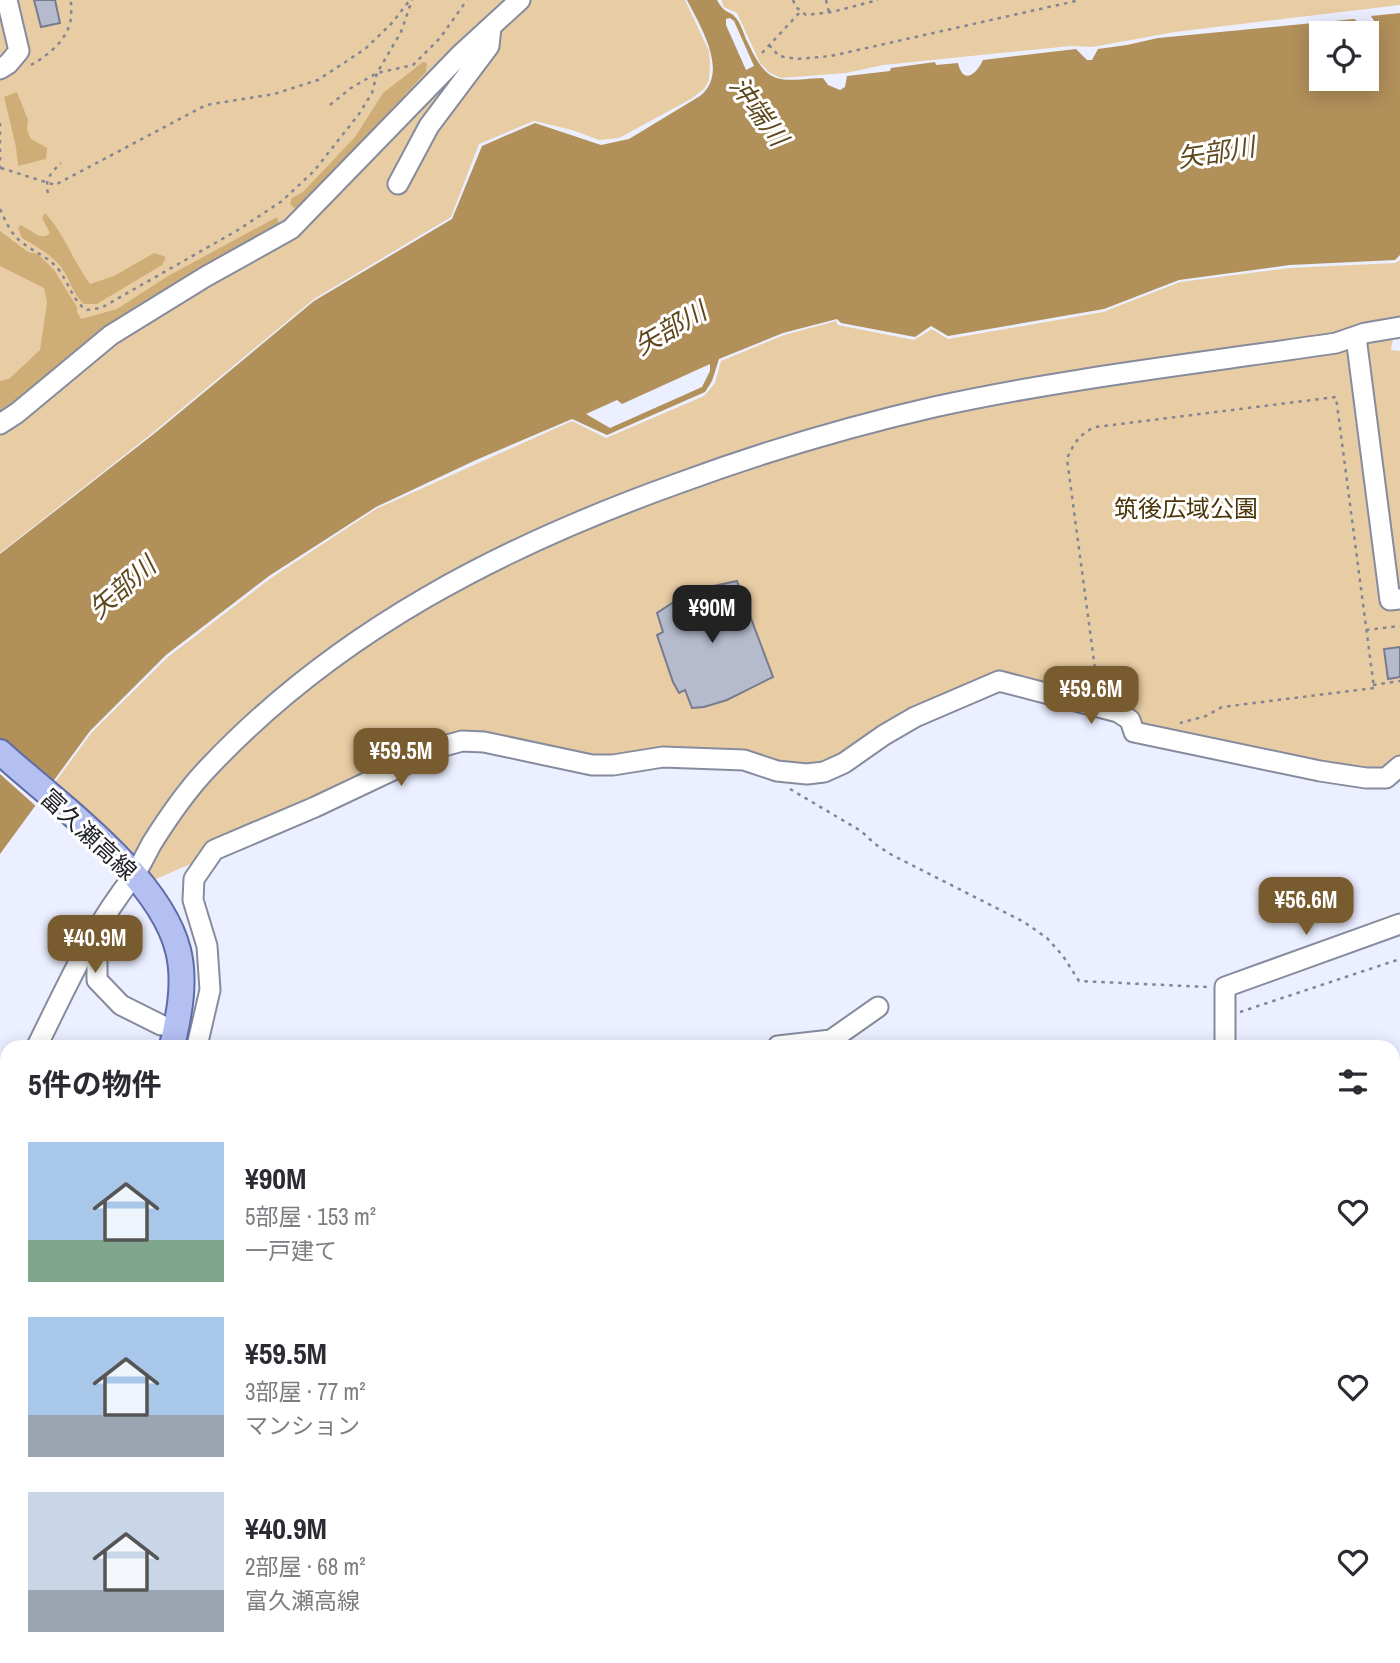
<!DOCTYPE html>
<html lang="ja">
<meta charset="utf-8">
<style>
:root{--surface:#fff;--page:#f2f2f3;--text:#2b2b33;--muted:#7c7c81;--accent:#785c2f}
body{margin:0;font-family:"Archivo Narrow","Noto Sans JP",sans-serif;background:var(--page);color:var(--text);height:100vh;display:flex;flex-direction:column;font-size:26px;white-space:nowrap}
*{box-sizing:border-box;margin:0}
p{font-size:23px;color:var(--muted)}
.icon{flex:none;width:38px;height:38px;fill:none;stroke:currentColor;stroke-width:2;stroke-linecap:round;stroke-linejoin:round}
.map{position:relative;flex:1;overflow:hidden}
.details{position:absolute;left:0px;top:1040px;width:1400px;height:625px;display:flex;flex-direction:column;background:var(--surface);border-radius:21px 21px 0 0;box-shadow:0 4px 18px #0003}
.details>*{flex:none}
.buttons{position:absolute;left:1309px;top:21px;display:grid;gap:14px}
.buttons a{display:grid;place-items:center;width:70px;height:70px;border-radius:0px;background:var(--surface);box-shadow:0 4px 18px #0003;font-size:35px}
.price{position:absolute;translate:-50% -60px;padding:0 16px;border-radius:14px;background:var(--accent);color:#fff;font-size:23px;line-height:46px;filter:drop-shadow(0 2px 4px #0008)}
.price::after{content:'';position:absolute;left:50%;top:42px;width:21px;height:16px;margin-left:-10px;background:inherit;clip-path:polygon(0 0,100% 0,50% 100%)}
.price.on{background:#222;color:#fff}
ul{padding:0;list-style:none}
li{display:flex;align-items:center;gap:21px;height:175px;padding:0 28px}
li span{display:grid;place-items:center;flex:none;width:196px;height:140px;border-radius:0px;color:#555}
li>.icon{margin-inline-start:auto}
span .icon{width:84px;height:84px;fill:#fffc;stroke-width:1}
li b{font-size:30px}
h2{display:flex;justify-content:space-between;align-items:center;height:84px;padding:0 28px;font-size:30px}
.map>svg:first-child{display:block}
</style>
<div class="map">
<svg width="1400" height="1663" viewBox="0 0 1400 1663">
<rect width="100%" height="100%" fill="#ebefff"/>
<path fill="#e8cda4" d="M0,0H685L709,51L710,65L709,80L704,89L691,99L619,138L599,140L572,130L534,121L479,144L451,217L314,299L150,435L0,553Z
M721,0H1400V5L1175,32L1092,47L1071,46L883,65L846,73L781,78L770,73L760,63L737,13L724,7Z
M1400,260V321L1396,322L1391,350L1400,351V761L1381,774L1142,731L1008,679L836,764L731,767L552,757L455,747L154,880L53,785L92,732L168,657L271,578L376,509L572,421L606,438L704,396L715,383L721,361L784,335L836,321L838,325L914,340L932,329L948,339L1103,312L1180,282L1290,268L1395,263Z"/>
<path fill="#cfad77" d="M423,62L427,63L426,72L303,205L294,208L290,204L292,198L303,192L355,137L383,93Z
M17,92L28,120L27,130L31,139L47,148L46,159L18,166L16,147L4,97Z
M45,213C64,233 73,261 90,284L114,276L154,253L166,257L162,265L97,304H84C73,294 71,282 63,270C54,256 36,246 22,238L18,228L21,225L39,236H46L50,233L42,218Z
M277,217L279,224L130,310L0,417V381L9,379L40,350L47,303L44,288L0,266V231L28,252L38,254L54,270L77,307V312L81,319L117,309L168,276Z"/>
<path fill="#b1905a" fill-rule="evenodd" d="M687,0H717C725,15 730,10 736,18C742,25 744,36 748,43C769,88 779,80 823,78L828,85L840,90L845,87L847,76L890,71L891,68L935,62L936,65L958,63C963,85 976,75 983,60L1076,49L1087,60H1092L1098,49L1127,45L1158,38L1354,19L1369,29L1378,27L1371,16L1400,13V255L1395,260L1290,265L1179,280L1104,309L948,336L931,326L915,337L841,323L837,319L783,333L719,359L712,381L705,392L607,435L572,419L476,460L376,507L269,576L166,655L90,731L0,854V554L155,433L314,301L452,219L482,146L535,123L601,145L629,139L700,96C730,72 700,26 687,0ZM730,18L734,21L754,66L746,70L726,25V19ZM1321,33H1367V79H1321ZM710,364V371L702,387L610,428L586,414L617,400L622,404Z"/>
<path fill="#ebefff" d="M0,766L41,803L38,808L0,774Z"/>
<path fill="#b5bacc" stroke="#777c8d" stroke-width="2" d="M34,0H55L60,23L41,27Z
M737,581L773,677L727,700L704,707L692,708L685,690L679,693L673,682L657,635L663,632L657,613L680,598L709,587Z
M1400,647V677L1388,679L1384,649Z"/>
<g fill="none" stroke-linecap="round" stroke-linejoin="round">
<defs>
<path id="minor" d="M0,69L8,64L19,51L7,0
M398,184L429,126L489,46L491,27
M1356,337L1390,600L1400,599
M0,424L17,413L111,335L205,277L291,229L460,55L520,0
M103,931L97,952V980L121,1005L161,1025
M37,1046C66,988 92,928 133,877C140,867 146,854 152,843C169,816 186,791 208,768C338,630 503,546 679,483C763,452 847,427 934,407C1066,378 1202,363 1336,343L1365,333L1400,327
M197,1046L210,990L207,946L193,900L194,879L214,850L315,807L444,746L462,741L484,742L592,765H613L663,757L744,760L777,771L807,774L824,772L844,763L884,735L915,717L999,681L1118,712L1130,720L1134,732L1320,771L1366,778H1386L1400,766
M778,1046L831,1040L878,1007
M1225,1046V987L1400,924
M0,1122L7,1107
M1393,1246H1400
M1393,1563H1400
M0,1593L7,1594
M38,1657L47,1663
M387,1663V1657
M815,1663V1657"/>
<path id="major" d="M0,752C56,803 159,875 178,950C186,981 179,1016 172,1046
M18,1663L19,1657"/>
</defs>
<use href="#minor" stroke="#868b9d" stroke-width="23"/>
<use href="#major" stroke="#5f6ca6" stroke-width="28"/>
<path stroke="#838692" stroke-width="2.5" stroke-dasharray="3.5 5" stroke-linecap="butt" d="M793,0L796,7L806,15L832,12L878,0
M826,0L829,12
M769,45L779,56L797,59L831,56L1080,0
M762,53L801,11
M31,65C47,56 65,42 70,23C72,16 71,7 71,0
M330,105L351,88L377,73L413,65L440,38L467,0
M0,123V173
M1,168L55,185L206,105L274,94L318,80L365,49L391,24L410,0
M48,193C44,179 52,172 61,163
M0,209C6,222 11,235 24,244C36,253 50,258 59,270C70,285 71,298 86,310L101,308L238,230L282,201L314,171L359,114L372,93L377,73L401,32L412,0
M1366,630L1400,626
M1091,672L1116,692
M1096,676L1067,459C1073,444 1081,432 1096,427L1336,397L1374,688L1222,707L1206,716L1180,723
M1373,685L1400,681
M790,789L861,831L875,844L892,855L1024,922L1047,938L1063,956L1079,981L1207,987
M1240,1012L1400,959"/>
<use href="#minor" stroke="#fff" stroke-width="19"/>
<use href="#major" stroke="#b4bff2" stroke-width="24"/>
</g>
<g text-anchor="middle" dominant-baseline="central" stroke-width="6" stroke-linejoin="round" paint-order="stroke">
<g font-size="24" fill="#4b3406" stroke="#fff">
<text x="1186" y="508">筑後広域公園</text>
</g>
<g font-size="24" fill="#1e2027" stroke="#fff">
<text transform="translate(89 834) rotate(43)">富久瀬高線</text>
</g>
<g font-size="26" font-style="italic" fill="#60481e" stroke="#fff">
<text transform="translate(759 111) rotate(54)">沖端川</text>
<text transform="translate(1216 152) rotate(-9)">矢部川</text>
<text transform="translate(670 328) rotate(-30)">矢部川</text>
<text transform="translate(122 587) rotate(-41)">矢部川</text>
</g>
</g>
</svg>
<div class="buttons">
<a><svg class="icon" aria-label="locate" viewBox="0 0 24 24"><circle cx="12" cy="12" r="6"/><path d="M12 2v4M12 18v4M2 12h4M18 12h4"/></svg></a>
</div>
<b class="price on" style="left:712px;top:645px">¥90M</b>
<b class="price" style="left:1091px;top:726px">¥59.6M</b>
<b class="price" style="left:401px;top:788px">¥59.5M</b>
<b class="price" style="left:1306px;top:937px">¥56.6M</b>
<b class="price" style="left:95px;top:975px">¥40.9M</b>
<section class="details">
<h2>5件の物件<svg class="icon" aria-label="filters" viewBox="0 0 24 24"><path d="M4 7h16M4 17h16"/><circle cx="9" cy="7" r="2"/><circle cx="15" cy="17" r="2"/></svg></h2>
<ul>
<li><span style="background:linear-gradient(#a9c7e8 70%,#7fa58c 0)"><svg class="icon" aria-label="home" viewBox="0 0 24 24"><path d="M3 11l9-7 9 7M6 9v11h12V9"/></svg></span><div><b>¥90M</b><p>5部屋 · 153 m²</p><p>一戸建て</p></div><svg class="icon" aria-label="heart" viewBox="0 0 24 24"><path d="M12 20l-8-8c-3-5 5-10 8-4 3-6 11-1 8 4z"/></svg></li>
<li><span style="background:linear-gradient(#a9c7e8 70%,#9aa5b1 0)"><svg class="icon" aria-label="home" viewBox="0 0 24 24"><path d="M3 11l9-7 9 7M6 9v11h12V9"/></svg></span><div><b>¥59.5M</b><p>3部屋 · 77 m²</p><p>マンション</p></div><svg class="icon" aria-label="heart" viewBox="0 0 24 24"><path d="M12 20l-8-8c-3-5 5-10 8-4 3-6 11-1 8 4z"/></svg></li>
<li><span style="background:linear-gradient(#c9d6e8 70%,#9aa5b1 0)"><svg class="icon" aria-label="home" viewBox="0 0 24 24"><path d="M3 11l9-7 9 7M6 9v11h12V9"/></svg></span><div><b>¥40.9M</b><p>2部屋 · 68 m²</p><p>富久瀬高線</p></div><svg class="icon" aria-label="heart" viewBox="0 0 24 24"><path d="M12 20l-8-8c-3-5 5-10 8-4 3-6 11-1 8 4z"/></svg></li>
</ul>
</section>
</div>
